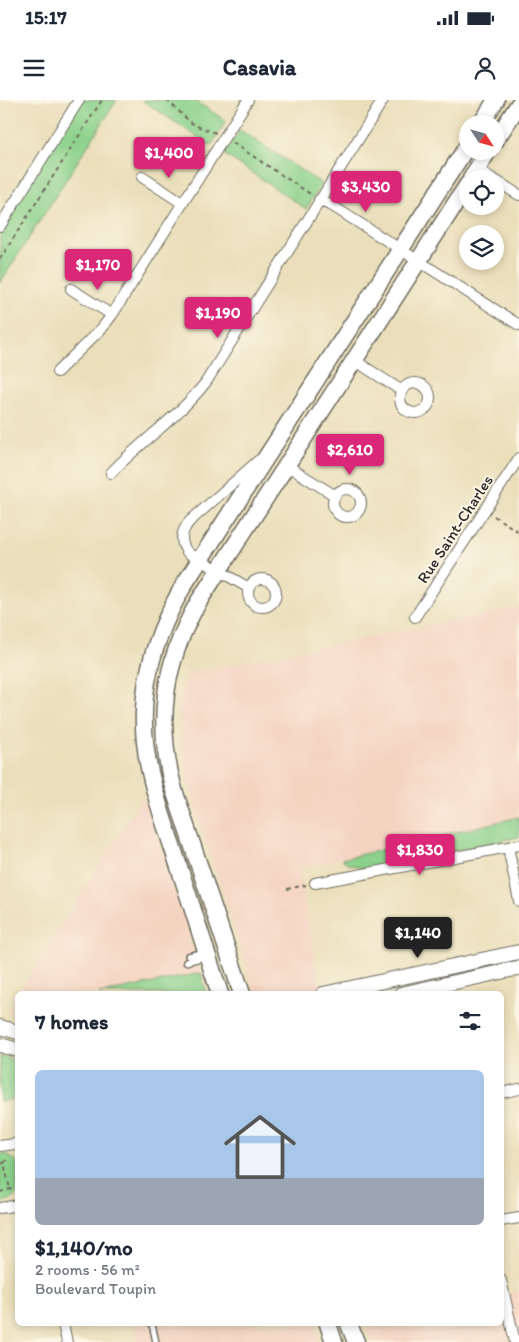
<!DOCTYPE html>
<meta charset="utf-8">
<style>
:root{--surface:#fff;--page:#f2f2f3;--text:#1f2937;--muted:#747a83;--accent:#db2777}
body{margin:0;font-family:Itim,sans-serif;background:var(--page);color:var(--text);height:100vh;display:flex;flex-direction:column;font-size:19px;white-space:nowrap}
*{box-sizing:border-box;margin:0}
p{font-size:16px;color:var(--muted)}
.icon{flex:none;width:28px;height:28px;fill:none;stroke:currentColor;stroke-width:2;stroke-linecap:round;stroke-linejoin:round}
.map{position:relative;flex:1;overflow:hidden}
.panel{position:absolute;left:15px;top:891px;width:489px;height:335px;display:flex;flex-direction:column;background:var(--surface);border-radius:8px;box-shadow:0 2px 8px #0003}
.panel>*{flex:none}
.needle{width:32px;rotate:126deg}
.tools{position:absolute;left:459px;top:15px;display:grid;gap:10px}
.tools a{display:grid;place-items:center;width:45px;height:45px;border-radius:50%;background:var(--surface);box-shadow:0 2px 8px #0003;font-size:25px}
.price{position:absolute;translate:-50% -42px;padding:0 11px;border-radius:5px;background:var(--accent);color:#fff;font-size:16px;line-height:32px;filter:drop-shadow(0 1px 2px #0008)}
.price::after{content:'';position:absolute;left:50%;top:30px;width:15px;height:11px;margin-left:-8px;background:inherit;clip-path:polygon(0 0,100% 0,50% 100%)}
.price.on{background:#222;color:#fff}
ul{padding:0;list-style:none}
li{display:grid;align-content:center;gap:10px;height:265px;padding:0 20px}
li span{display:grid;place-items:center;height:155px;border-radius:8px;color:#555}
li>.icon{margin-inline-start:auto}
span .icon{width:90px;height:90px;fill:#fffc;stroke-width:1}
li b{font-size:21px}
h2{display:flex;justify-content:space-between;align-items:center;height:60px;padding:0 20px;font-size:21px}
.status{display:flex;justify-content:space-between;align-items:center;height:35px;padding:0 25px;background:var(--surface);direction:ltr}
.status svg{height:14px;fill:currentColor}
header{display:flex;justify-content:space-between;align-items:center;height:65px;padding:0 20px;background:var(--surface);font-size:22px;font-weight:800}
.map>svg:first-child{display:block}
</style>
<div class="status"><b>15:17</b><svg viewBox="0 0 49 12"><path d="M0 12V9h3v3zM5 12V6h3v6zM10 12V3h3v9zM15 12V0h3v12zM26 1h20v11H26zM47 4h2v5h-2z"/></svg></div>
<header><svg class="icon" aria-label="menu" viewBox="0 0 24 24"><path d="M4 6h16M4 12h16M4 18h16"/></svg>Casavia<svg class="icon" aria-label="person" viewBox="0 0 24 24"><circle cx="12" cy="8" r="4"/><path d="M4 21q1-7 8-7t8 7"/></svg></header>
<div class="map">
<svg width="519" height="1242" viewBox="0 0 519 1242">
<rect width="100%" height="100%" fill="#fcf5e5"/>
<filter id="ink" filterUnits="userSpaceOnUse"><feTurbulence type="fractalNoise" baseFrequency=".02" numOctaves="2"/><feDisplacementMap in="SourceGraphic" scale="10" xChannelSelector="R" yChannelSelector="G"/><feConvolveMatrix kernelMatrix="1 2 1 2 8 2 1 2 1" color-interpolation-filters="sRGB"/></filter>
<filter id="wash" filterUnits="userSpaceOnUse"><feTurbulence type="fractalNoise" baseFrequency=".0096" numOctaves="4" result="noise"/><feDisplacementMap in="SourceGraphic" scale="20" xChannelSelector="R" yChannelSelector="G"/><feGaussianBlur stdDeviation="1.12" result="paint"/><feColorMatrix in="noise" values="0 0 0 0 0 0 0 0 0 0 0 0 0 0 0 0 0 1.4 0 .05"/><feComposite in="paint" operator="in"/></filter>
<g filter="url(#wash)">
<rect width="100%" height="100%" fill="#eadfba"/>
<path fill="#f4d3c1" d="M519,507V717L299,769L322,894L255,893L208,751L186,675L178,609L187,573Z
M142,697L167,764L201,873L99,894H18Z
M18,894L17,910L6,913Z
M519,1190V1242H372L366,1224H501V1194Z
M134,1224H314L320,1242H138Z"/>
<path fill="#8bd18b" stroke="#5b7e5b" d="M79,0H117L0,183V126Z
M142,0H194L226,21L211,46Z
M240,30L322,84L306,109L224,54Z
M519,717V737L365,769L348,764L342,759Z
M518,859V863L449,877L448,875V873Z
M201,873L206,894H99Z
M424,878L426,882C400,895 372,894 343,894Z
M0,956L18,961L17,998L0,1002Z
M5,1053L17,1062V1095L13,1099L0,1103V1055Z"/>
</g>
<g filter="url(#ink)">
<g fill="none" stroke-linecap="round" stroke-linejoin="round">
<defs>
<path id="lane" d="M188,856L204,852
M186,862L205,857
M152,1224L156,1242"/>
<path id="street" d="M477,69L493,79
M142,77L182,103
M495,80L519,95
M319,100L334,107L519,225
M0,126L79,0
M71,189L112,215
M354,260L402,291
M57,272L102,228L112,215L248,0
M400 298a15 15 0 1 1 30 0a15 15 0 1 1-30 0Z
M286,365L334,395
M111,373C141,341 179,317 206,282L383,0
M333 403a14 14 0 1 1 28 0a14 14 0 1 1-28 0Z
M248 493a14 14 0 1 1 28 0a14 14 0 1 1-28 0Z
M249,488L188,453C179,442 181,432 189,422L259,360
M415,517L519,358
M508,747L519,801
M315,783L519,745
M501,993L519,989
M0,1046L14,1044L18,1045
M0,1108L18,1105
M501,1121L519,1118
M501,1180L515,1242
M63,1224L67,1242"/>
<path id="secondary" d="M323,894L519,852
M401,894L519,868
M0,927L18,932
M0,945L18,950"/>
<path id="primary" d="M481,24L496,0
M495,41L519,4
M471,79L488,51
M220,894C206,852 193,809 179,767C169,736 157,704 150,672C134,603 150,543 185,483L468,45
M242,894L174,690C155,622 164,561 199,501L468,84
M328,1224L334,1242
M349,1224L356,1242"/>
</defs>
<use href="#lane" stroke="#6e6a5d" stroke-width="8"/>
<use href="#street" stroke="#6e6a5d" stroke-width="12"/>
<use href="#secondary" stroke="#6e6a5d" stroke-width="16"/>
<use href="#primary" stroke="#6e6a5d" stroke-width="19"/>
<path stroke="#6e6a5d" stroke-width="2" stroke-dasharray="4 4" stroke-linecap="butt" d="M167,0L190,22L199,27L216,33
M233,43L312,95
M0,159L102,0
M494,416L519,432
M287,789L306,785
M4,1063L9,1057
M0,1064L4,1063L10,1089
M0,1092L10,1089L18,1092"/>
<use href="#lane" stroke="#fff" stroke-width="5"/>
<use href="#street" stroke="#fff" stroke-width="10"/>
<use href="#secondary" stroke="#fff" stroke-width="14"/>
<use href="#primary" stroke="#fff" stroke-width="16"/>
</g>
</g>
<g text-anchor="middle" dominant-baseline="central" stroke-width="4" stroke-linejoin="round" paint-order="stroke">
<g font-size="16" fill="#2b2b2b" stroke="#fcf5e5">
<text transform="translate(455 429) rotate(-57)">Rue Saint-Charles</text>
</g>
</g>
</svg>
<div class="tools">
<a><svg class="needle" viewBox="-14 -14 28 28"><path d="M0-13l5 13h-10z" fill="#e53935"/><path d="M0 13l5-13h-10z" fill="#747a83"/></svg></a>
<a><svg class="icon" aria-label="locate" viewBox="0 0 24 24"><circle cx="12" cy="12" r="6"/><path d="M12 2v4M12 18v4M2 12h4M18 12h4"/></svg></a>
<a><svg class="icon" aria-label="layers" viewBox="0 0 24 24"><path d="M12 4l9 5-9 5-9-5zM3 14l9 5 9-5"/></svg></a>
</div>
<b class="price" style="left:169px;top:79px">$1,400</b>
<b class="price" style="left:366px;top:113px">$3,430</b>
<b class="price" style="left:98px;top:191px">$1,170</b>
<b class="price" style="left:218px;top:239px">$1,190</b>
<b class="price" style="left:350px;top:376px">$2,610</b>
<b class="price" style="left:420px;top:776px">$1,830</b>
<b class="price on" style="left:418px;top:859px">$1,140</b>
<section class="panel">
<h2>7 homes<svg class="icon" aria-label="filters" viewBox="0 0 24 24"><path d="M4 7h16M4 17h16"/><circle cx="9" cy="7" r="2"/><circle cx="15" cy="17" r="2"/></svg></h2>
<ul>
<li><span style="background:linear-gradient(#a9c7e8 70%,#9aa5b1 0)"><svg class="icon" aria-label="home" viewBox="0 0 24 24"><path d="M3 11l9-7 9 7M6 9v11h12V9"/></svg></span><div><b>$1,140/mo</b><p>2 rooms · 56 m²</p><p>Boulevard Toupin</p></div></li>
</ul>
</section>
</div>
